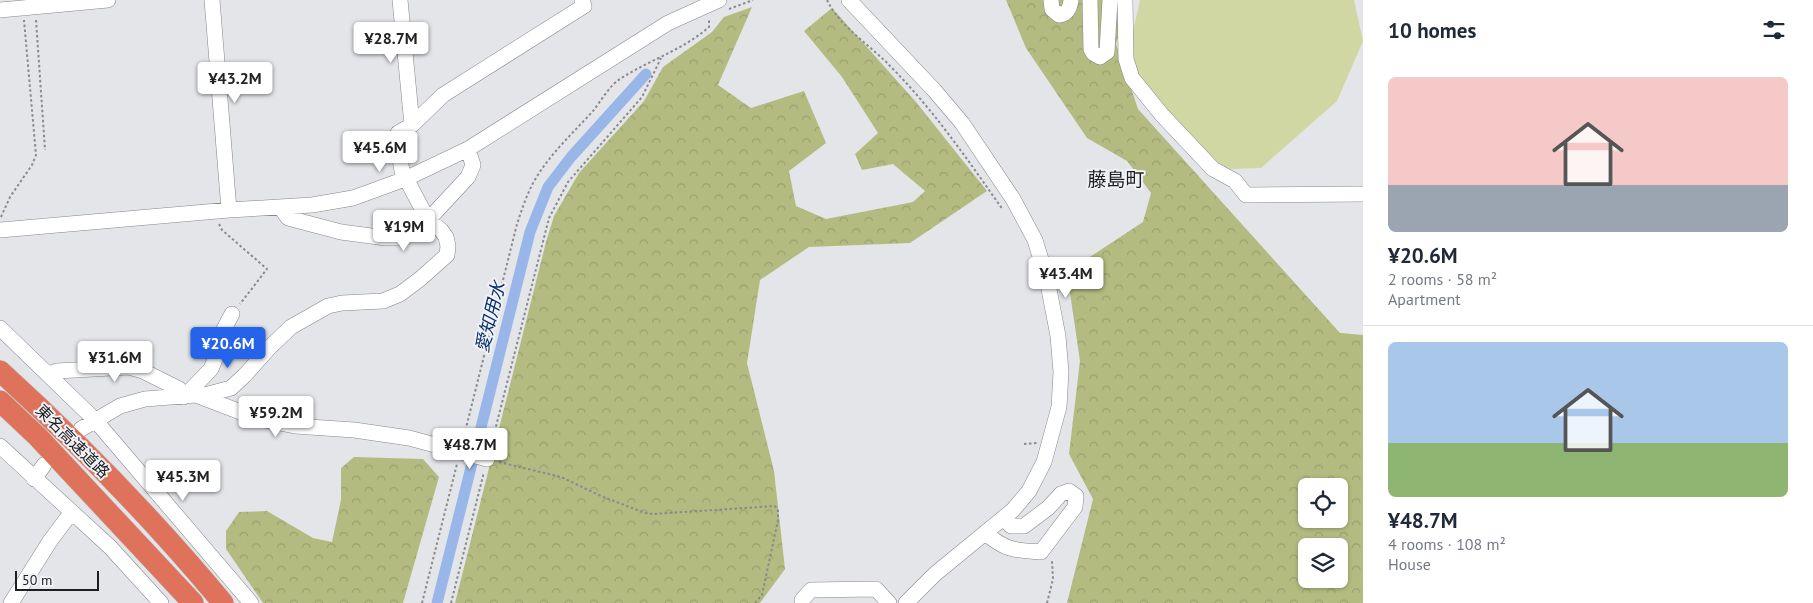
<!DOCTYPE html>
<meta charset="utf-8">
<style>
:root{--surface:#fff;--page:#f2f2f3;--text:#1f2937;--muted:#747a83;--line:#e0e1e3;--accent:#2563eb}
body{margin:0;font-family:"PT Sans","Noto Sans JP",sans-serif;background:var(--page);color:var(--text);height:100vh;display:flex;flex-direction:column;font-size:19px;white-space:nowrap}
*{box-sizing:border-box;margin:0}
p{font-size:16px;color:var(--muted)}
.icon{flex:none;width:28px;height:28px;fill:none;stroke:currentColor;stroke-width:2;stroke-linecap:round;stroke-linejoin:round}
.map{position:relative;flex:1;overflow:hidden}
.side{display:flex;flex-direction:column;background:var(--surface);width:450px}
.side>*{flex:none}
.controls{position:absolute;left:1298px;top:478px;display:grid;gap:10px}
.controls a{display:grid;place-items:center;width:50px;height:50px;border-radius:8px;background:var(--surface);box-shadow:0 1px 4px #0004;font-size:25px}
.scale{position:absolute;left:15px;bottom:12px;width:84px;box-sizing:border-box;padding-left:5px;border:2px solid #1d1e1f;border-top:0;font-size:14px;line-height:18px;white-space:nowrap;color:#1d1e1f;-webkit-text-stroke:4px #f1f2f7;paint-order:stroke}
.price{position:absolute;translate:-50% -42px;padding:0 11px;border-radius:5px;background:#fff;color:#222;font-size:16px;line-height:32px;filter:drop-shadow(0 1px 2px #0008)}
.price::after{content:'';position:absolute;left:50%;top:30px;width:15px;height:11px;margin-left:-8px;background:inherit;clip-path:polygon(0 0,100% 0,50% 100%)}
.price.selected{background:var(--accent);color:#fff}
ul{padding:0;list-style:none}
li{display:grid;align-content:center;gap:10px;height:265px;padding:0 25px}
li+li{border-top:1px solid var(--line)}
li span{display:grid;place-items:center;height:155px;border-radius:8px;color:#555}
li>.icon{margin-inline-start:auto}
span .icon{width:90px;height:90px;fill:#fffc;stroke-width:1}
li b{font-size:21px}
h2{display:flex;justify-content:space-between;align-items:center;height:60px;padding:0 25px;font-size:21px}
main{display:flex;flex:1;min-height:0}
.map>svg:first-child{display:block}
</style>
<main>
<div class="map">
<svg width="1363" height="603" viewBox="0 0 1363 603">
<defs>
<pattern id="forest-crowns" width="20" height="18" patternUnits="userSpaceOnUse" patternTransform="scale(1.25)"><rect width="20" height="18" fill="#b4bb81"/><path d="M2 6a3 3 0 1 1 6 0M12 15a3 3 0 1 1 6 0" fill="none" stroke="#9aa06f"/></pattern>
</defs>
<rect width="100%" height="100%" fill="#e3e5e9"/>
<path fill="url(#forest-crowns)" fill-rule="evenodd" d="M1006,0H1128L1116,44L1138,109L1340,333L1363,335V603H1067L1093,499L1069,454L1080,361L1067,272L1143,222L1151,193L1127,161L1087,138L1026,48ZM1306,486H1339V519H1306ZM1306,546H1339V579H1306Z
M752,7L718,85L751,108L804,91L826,143L789,171L796,206L826,219L913,202L925,191L893,164L862,170L855,154L878,133L842,77L804,31L832,8L916,102L987,191L910,243L809,247L760,280L747,363L774,471L785,569L760,603H455L546,242L554,216L579,173L644,101L663,67L712,32L724,17Z
M354,457L423,459L439,477L403,603H263L226,549V531L239,512L267,511L313,538L332,542L341,500V468Z"/>
<path fill="#d0d7a2" d="M1140,0H1354L1363,41L1337,101L1261,168L1230,169L1207,157L1145,100L1130,45Z"/>
<g fill="none" stroke-linecap="round" stroke-linejoin="round">
<path stroke="#98b7e8" stroke-width="11" d="M437,603L530,232L548,187L571,157L646,74"/>
<defs>
<path id="minor" d="M212,0L229,210
M400,0L412,125
M849,0L934,90L962,123L1013,199L1035,240L1047,279L1058,336L1061,372L1059,407L1044,462L1029,491L1013,510L935,574L906,603
M1051,0L1052,9L1059,15C1068,14 1070,8 1071,0
M1090,0L1091,49L1093,53L1100,57L1107,52L1110,0
M1125,0L1126,59L1132,78L1162,115L1213,169L1235,181L1246,195L1363,194
M0,10L108,0
M281,208L288,218L341,232L386,238H400L428,220L468,177L473,165L468,149
M0,230L229,210L312,205L353,198L405,179L468,149L668,23L719,0
M0,328L95,420L251,603
M48,374L57,371L129,367L143,371L179,389L184,397L211,369L220,347L224,329L232,314
M201,396L231,388L244,376L270,347L291,327L328,306L342,303L383,301L400,294L420,279L447,255L448,246L446,237L441,230L428,220L402,171L397,141L398,133L412,125L443,95L584,6L582,0
M81,429L120,406L145,399L196,395L259,419L295,426L354,430L409,438L487,459
M0,446L110,547L161,603
M34,479L44,465
M985,533C1007,551 1014,550 1041,552L1075,507L1076,496L1069,491L1061,494L1048,508L1024,526H1011L1003,518
M802,600L811,590L876,589L889,603
M11,603L50,541L71,513"/>
<path id="highway" d="M0,371C79,443 155,521 223,603
M0,401L38,437L193,603"/>
</defs>
<use href="#minor" stroke="#85878b" stroke-width="16"/>
<use href="#highway" stroke="#c0c0c0" stroke-width="22"/>
<path stroke="#888a8c" stroke-width="2" stroke-dasharray="2.5 2.5" stroke-linecap="butt" d="M827,0C840,27 870,45 890,66C933,109 968,160 1003,210
M729,9L753,0
M36,20L45,150
M1,217L10,197L32,165L36,155L24,20
M219,224L222,230L267,269L240,304
M463,440L517,224C522,209 527,193 536,178C551,153 573,133 593,111C601,101 609,86 620,79C649,60 683,50 709,27V18
M1024,444L1037,443
M491,446L549,218L568,182L642,97L661,58
M499,462L561,477L601,496L645,513L653,514L775,506L778,511V520L762,595L755,603
M422,603L457,464
M451,603L484,472
M1047,603L1053,579L1052,561"/>
<use href="#minor" stroke="#fff" stroke-width="15"/>
<use href="#highway" stroke="#df725b" stroke-width="21"/>
</g>
<g text-anchor="middle" dominant-baseline="central" stroke-width="4" stroke-linejoin="round" paint-order="stroke">
<g font-size="16" fill="#1d1e1f" stroke="#f1f2f7">
<text transform="translate(73 441) rotate(45)">東名高速道路</text>
</g>
<g font-size="18" font-style="italic" fill="#0c326b" stroke="#f1f2f7">
<text transform="translate(490 317) rotate(-76)">愛知用水</text>
</g>
<g font-size="19" fill="#1d1e1f" stroke="#f1f2f7">
<text x="1116" y="179">藤島町</text>
</g>
</g>
</svg>
<div class="controls">
<a><svg class="icon" aria-label="locate" viewBox="0 0 24 24"><circle cx="12" cy="12" r="6"/><path d="M12 2v4M12 18v4M2 12h4M18 12h4"/></svg></a>
<a><svg class="icon" aria-label="layers" viewBox="0 0 24 24"><path d="M12 4l9 5-9 5-9-5zM3 14l9 5 9-5"/></svg></a>
</div>
<div class="scale">50 m</div>
<b class="price" style="left:391px;top:64px">¥28.7M</b>
<b class="price" style="left:235px;top:104px">¥43.2M</b>
<b class="price" style="left:380px;top:173px">¥45.6M</b>
<b class="price" style="left:404px;top:252px">¥19M</b>
<b class="price" style="left:1066px;top:299px">¥43.4M</b>
<b class="price selected" style="left:228px;top:369px">¥20.6M</b>
<b class="price" style="left:115px;top:383px">¥31.6M</b>
<b class="price" style="left:276px;top:438px">¥59.2M</b>
<b class="price" style="left:470px;top:470px">¥48.7M</b>
<b class="price" style="left:183px;top:502px">¥45.3M</b>
</div>
<section class="side">
<h2>10 homes<svg class="icon" aria-label="filters" viewBox="0 0 24 24"><path d="M4 7h16M4 17h16"/><circle cx="9" cy="7" r="2"/><circle cx="15" cy="17" r="2"/></svg></h2>
<ul>
<li><span style="background:linear-gradient(#f6c9c9 70%,#9aa5b1 0)"><svg class="icon" aria-label="home" viewBox="0 0 24 24"><path d="M3 11l9-7 9 7M6 9v11h12V9"/></svg></span><div><b>¥20.6M</b><p>2 rooms · 58 m²</p><p>Apartment</p></div></li>
<li><span style="background:linear-gradient(#a9c7e8 65%,#8fb573 0)"><svg class="icon" aria-label="home" viewBox="0 0 24 24"><path d="M3 11l9-7 9 7M6 9v11h12V9"/></svg></span><div><b>¥48.7M</b><p>4 rooms · 108 m²</p><p>House</p></div></li>
</ul>
</section>
</main>
